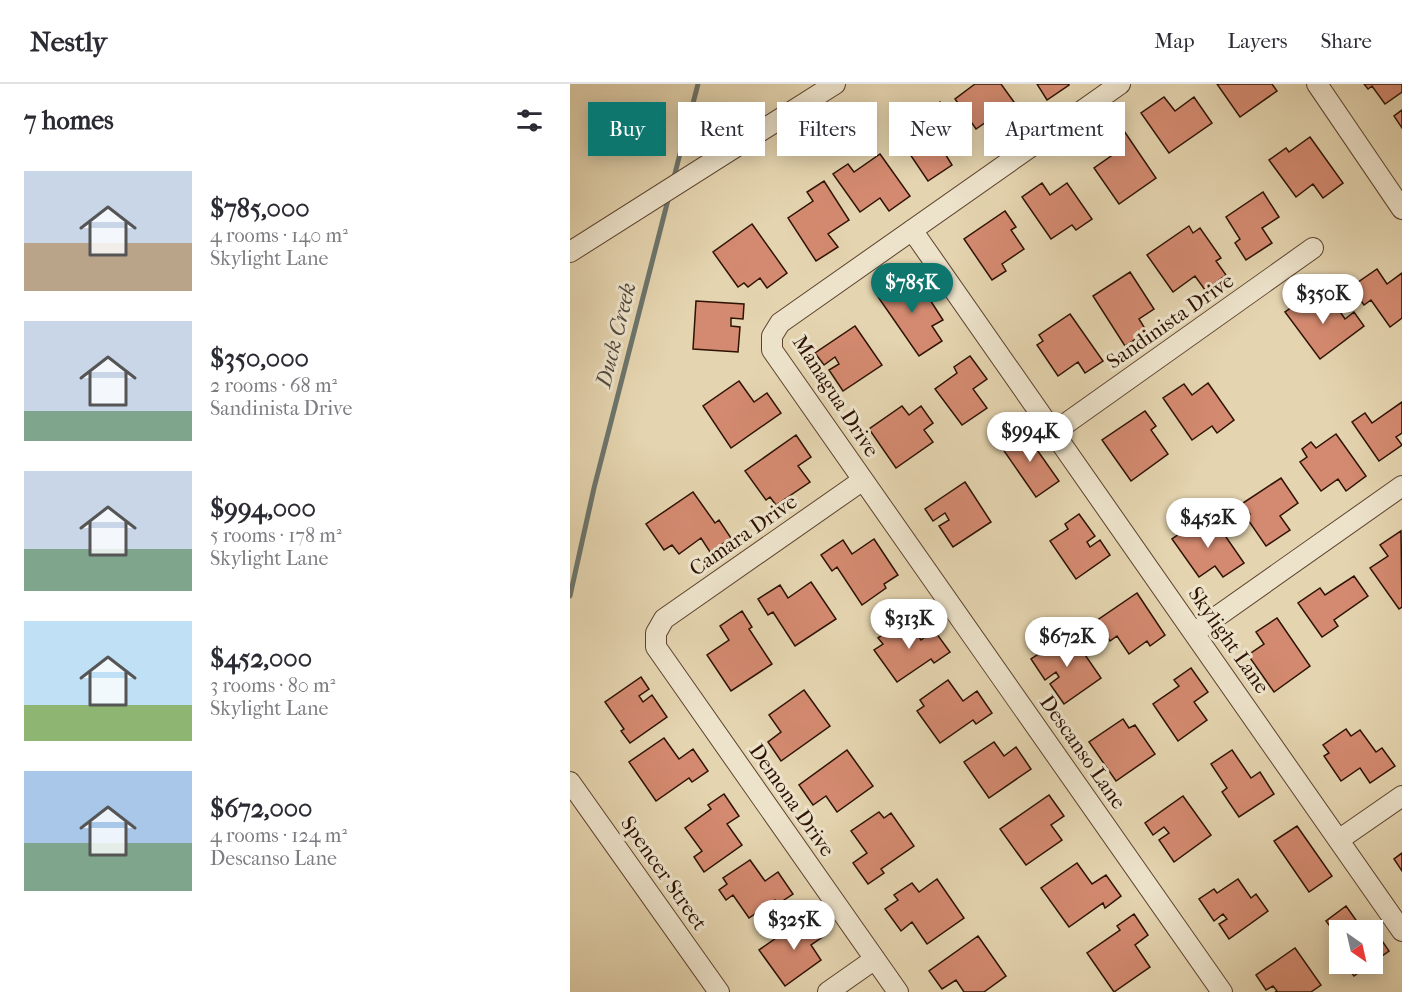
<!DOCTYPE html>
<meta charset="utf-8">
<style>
:root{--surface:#fff;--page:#f7f7f7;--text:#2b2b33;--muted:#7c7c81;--line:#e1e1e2;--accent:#0f766e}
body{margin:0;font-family:"IM FELL French Canon",serif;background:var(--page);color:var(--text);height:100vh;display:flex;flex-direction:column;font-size:22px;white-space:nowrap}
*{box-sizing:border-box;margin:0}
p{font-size:20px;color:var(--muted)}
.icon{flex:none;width:33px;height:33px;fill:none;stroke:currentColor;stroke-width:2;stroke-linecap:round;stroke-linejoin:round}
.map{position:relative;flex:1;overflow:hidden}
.drawer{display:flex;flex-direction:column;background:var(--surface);width:570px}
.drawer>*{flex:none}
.banner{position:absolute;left:18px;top:18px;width:570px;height:54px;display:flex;gap:12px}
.needle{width:39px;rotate:146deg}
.controls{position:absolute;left:759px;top:836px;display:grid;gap:12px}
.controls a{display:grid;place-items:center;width:54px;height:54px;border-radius:0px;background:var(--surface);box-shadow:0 3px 15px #0003;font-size:30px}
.price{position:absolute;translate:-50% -51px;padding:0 14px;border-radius:21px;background:#fff;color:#222;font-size:20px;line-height:39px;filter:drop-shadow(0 2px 3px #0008)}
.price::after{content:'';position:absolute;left:50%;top:36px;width:18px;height:14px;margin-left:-9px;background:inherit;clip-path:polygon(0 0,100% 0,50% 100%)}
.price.selected{background:var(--accent);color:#fff}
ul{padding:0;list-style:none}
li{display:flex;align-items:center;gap:18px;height:150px;padding:0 24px}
li span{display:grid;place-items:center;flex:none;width:168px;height:120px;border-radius:0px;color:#555}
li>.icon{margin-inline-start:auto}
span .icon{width:72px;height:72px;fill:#fffc;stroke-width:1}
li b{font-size:26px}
h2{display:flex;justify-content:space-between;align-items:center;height:72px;padding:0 24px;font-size:26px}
.pill{padding:0 21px;border-radius:0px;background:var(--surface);box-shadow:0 3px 15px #0003;font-size:21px;line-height:54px}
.pill.selected{background:var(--accent);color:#fff}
header{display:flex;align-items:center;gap:36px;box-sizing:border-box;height:84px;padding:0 30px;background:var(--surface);border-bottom:2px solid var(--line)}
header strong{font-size:28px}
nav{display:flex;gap:33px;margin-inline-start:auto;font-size:21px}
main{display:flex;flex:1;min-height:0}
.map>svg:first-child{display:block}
</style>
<header>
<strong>Nestly</strong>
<nav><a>Map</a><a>Layers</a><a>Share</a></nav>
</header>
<main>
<section class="drawer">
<h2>7 homes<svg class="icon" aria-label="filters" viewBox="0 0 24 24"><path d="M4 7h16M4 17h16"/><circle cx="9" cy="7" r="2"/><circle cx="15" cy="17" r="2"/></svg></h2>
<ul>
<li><span style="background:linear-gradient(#c9d6e8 60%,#b9a48a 0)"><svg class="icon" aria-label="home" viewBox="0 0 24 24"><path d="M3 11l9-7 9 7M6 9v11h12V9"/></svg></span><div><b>$785,000</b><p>4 rooms · 140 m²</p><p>Skylight Lane</p></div></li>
<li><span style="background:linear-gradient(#c9d6e8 75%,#7fa58c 0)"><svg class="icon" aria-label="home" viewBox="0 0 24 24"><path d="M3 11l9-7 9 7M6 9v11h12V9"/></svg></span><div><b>$350,000</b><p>2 rooms · 68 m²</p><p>Sandinista Drive</p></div></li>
<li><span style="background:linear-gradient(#c9d6e8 65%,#7fa58c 0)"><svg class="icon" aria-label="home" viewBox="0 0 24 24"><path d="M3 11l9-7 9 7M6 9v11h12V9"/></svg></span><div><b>$994,000</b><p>5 rooms · 178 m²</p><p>Skylight Lane</p></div></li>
<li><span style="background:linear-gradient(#bfe0f5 70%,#8fb573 0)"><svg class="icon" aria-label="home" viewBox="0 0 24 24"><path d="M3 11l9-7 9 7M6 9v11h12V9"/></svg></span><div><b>$452,000</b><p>3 rooms · 80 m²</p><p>Skylight Lane</p></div></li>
<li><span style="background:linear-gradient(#a9c7e8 60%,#7fa58c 0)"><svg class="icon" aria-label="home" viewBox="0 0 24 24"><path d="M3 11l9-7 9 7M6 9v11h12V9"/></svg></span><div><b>$672,000</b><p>4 rooms · 124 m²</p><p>Descanso Lane</p></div></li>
</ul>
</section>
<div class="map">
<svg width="832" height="908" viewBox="0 0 832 908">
<rect width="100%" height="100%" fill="#e4d4af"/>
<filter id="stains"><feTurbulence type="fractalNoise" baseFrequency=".00333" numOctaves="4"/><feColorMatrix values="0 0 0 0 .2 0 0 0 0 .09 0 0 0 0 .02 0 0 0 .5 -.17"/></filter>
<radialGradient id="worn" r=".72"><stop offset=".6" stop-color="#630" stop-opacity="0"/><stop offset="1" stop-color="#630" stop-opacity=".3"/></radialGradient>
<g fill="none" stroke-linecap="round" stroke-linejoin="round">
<path stroke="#6d756c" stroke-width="5" d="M103,97L128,0
M0,512L24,404L99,112"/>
</g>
<path fill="#d48a70" stroke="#2e1203" stroke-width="1.5" d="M405,0H431L454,32L431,48L422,34L406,45L385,15Z
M467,0H499V1L477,16Z
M647,0H702L707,7L670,33Z
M794,0H832V8L815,20L802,2L798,5Z
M594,13L605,27L624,13L642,39L599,69L571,29Z
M370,18L394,55L374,68L382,81L358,97L325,48Z
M832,26V44L824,32Z
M552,44L586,94L549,120L524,84L541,72L531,58Z
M740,53L773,99L753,114L743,100L726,113L699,76L716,64L719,68Z
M310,70L340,112L319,127L310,114L290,128L263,90L278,80L284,88Z
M254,97L279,136L258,150L268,163L246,177L218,134L243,117L237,108Z
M472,99L480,111L497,99L522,135L506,146L502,141L481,155L452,113Z
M693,108L709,133L692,144L702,159L676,176L665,159L670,155L656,133Z
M435,127L446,143L441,146L454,165L432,180L436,187L422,196L394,155Z
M182,140L217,189L197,204L190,194L178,203L174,199L168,203L143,168Z
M619,142L623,149L630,144L651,174L646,177L656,191L635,206L625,192L603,208L577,171Z
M807,185L817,200L832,189V234L820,243L801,216L794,221L781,203Z
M560,188L584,225L569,235L577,248L555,262L523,212Z
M329,194L334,202L346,194L373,236L362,242L372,257L349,272L306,210Z
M760,213L775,235L784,228L794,242L750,275L715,228L735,214L743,225Z
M126,217L174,220L173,235L161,234V242L170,243L168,268L123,265Z
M500,230L533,277L515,289L508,278L488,292L467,261L473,257L469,251Z
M285,242L312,281L273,307L259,286L269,280L265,273L254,281L245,269Z
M400,272L417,295L403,305L417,324L392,341L365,305L387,289L384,283Z
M169,297L184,318L197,309L211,329L161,364L133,322Z
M638,299L664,336L647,349L642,342L622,356L593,314L614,300L622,311Z
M832,318V349L826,353L832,361L809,377L782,338L795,329L802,339Z
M332,322L339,331L351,322L363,339L354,346L363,358L326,384L299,345Z
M575,327L586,342L581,346L598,370L561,397L532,356Z
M453,346L489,397L466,413L430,361Z
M766,350L796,392L776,407L768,395L751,407L730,378L737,373L732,365L741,358L746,364Z
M226,351L241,373L228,382L240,398L206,421L200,413L196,416L175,387Z
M711,394L728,419L710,432L720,446L696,462L676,433L680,430L673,419Z
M395,398L421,438L383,463L369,442L379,436L375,429L363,437L355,425Z
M123,408L145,439L149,436L161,454L140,468L131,454L109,470L102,461L94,466L76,440Z
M509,430L525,452L517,458L520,463L530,456L540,471L506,495L480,457L498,445L495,440Z
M629,436L635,444L645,437L674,479L653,493L645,482L629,493L602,455Z
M831,447L832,523L829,525L800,484L818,472L810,461Z
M304,455L328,491L314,500L316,504L292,521L267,483L262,487L251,471L273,456L282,470Z
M784,492L798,512L764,536L768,542L752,553L728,519L750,504L755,511Z
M241,498L266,535L225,562L203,528L198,531L188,515L210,501L218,514Z
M567,509L595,551L580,562L577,557L559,570L547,552L540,557L526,537Z
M172,527L182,543L179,545L202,580L161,607L137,571L159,556L150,542Z
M707,534L740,582L704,608L678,571L694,560L686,548Z
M336,535L351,556L364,546L380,568L364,579L361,575L327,598L304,566L313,560L308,554Z
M500,549L531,594L494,620L480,600L489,593L486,588L475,596L461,575Z
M621,584L638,608L624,618L637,636L608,657L583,620L609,602L604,596Z
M71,593L79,605L69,612L73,618L82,611L97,633L60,659L51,647L54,645L35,618Z
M378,596L393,617L407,607L422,629L406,640L403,636L370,659L347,627L354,622L350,616Z
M234,606L260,642L211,677L198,658L211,648L199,631Z
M553,635L559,644L565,641L585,670L546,697L519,658Z
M776,645L781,652L790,646L806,668L812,664L825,682L800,699L790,684L771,697L754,672L759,669L753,661Z
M94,654L109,675L123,665L138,687L122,698L119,694L86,717L59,678Z
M424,658L434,672L446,663L461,685L419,714L394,678Z
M277,666L303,702L267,728L256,712L243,721L229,701Z
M662,666L681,694L690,688L704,710L669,733L652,708L657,704L641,680Z
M154,710L169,732L157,740L172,761L134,788L124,773L132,767L115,744L141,725L138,721Z
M479,711L494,732L481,741L492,756L456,781L430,745Z
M613,712L641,751L604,778L589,756L599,749L594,743L583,751L575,739Z
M309,728L314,734L321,729L344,762L311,785L314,789L298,800L283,779L297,769L281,747Z
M727,742L762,792L739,808L704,757Z
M832,769V787L824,775Z
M180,776L195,797L208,788L223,810L208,820L205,816L179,834L163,811L156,816L149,806L157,800L153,794Z
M507,779L522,800L536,791L551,812L535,824L533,819L499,843L471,804Z
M367,795L394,834L357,860L342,838L331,847L315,825L328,816L324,811L342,799L349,808Z
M668,795L681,814L686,810L698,827L659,855L649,840L657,835L653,830L644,837L629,815L644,805L647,809Z
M776,822L793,846H770V856L756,837Z
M564,830L578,851L565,861L580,883L544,908L517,869L550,846L547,842Z
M239,831L254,852L241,861L251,876L215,902L189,866Z
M804,845L819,867L802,879V846Z
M408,852L436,892L414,908H394L386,896L372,905L359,887Z
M725,864L751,901L741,908H705L707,907L703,902L696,906L686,891Z
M774,879H802L784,892Z"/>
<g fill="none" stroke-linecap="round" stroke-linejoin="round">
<defs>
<path id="minor" d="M550,0L210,239L202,252V266L652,908
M747,0L832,125
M342,146L832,847
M0,168L265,0
M484,348L743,164
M293,396L94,535L86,549V563L328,908
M625,548L832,402
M0,698L149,908
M770,755L832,712
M258,908L305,875"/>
</defs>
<use href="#minor" stroke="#5c422e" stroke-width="22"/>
<use href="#minor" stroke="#ede3cb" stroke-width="20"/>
</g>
<g text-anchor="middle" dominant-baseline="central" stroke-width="6" stroke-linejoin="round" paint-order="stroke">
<g font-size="21" fill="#2e1203" stroke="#ede3cb">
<text transform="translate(600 237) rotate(-35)">Sandinista Drive</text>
<text transform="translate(266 312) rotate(57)">Managua Drive</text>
<text transform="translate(173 451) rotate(-35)">Camara Drive</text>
<text transform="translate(659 556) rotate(55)">Skylight Lane</text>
<text transform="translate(513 668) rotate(55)">Descanso Lane</text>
<text transform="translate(222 716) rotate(55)">Demona Drive</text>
<text transform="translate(94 789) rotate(55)">Spencer Street</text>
</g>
<g font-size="22" font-style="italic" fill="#534c40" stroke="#ede3cb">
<text transform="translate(46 251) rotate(-76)">Duck Creek</text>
</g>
</g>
<rect width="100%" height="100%" filter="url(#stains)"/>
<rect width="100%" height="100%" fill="url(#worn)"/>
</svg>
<div class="controls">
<a><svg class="needle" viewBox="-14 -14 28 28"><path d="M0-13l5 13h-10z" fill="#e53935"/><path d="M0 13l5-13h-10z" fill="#7c7c81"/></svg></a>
</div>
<b class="price selected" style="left:342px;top:230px">$785K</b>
<b class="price" style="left:753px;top:241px">$350K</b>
<b class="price" style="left:460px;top:379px">$994K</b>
<b class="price" style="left:638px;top:465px">$452K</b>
<b class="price" style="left:339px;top:566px">$313K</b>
<b class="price" style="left:497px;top:584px">$672K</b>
<b class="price" style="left:224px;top:867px">$325K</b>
<div class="banner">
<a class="pill selected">Buy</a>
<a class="pill">Rent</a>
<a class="pill">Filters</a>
<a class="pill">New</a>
<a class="pill">Apartment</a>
</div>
</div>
</main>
